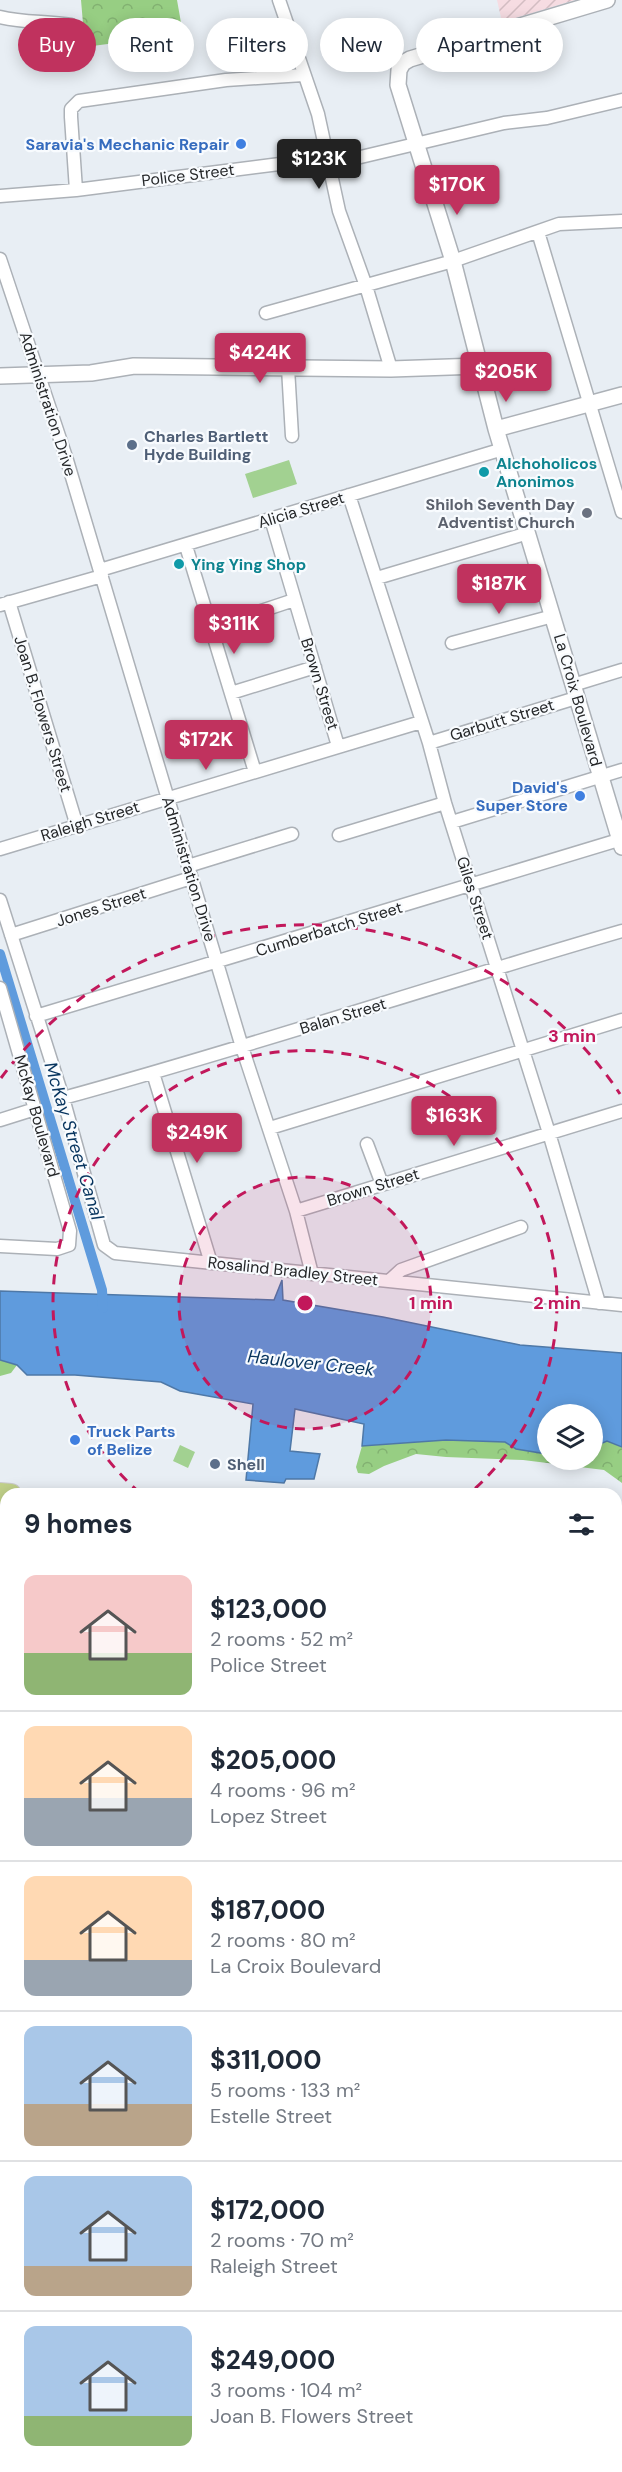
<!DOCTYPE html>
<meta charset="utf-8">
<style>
:root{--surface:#fff;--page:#f2f2f3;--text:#1f2937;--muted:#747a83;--line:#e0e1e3;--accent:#c0325e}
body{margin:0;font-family:"DM Sans",sans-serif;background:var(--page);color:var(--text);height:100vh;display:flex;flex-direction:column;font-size:22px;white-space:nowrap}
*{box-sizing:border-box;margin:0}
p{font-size:20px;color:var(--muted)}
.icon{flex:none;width:33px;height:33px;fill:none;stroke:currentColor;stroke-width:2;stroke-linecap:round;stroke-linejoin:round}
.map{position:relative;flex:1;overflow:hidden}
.sheet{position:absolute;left:0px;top:1488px;width:622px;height:984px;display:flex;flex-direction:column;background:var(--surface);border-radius:18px 18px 0 0;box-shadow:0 3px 15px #0003}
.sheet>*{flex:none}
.guide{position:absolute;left:18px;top:18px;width:586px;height:54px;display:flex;gap:12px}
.controls{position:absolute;left:537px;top:1404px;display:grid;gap:12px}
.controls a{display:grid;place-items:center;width:66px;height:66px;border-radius:50%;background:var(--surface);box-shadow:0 3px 15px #0003;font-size:30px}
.price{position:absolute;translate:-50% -51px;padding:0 14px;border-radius:6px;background:var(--accent);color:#fff;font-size:20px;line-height:39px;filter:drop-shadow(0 2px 3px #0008)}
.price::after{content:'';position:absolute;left:50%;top:36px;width:18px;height:14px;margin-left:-9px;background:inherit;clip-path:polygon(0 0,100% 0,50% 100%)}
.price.selected{background:#222;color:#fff}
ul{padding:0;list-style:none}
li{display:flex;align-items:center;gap:18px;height:150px;padding:0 24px}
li+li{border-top:2px solid var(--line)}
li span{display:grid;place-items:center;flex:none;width:168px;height:120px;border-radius:12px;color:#555}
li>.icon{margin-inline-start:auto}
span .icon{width:72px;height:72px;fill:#fffc;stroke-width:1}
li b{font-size:26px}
h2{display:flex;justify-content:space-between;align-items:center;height:72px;padding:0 24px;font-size:26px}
.chip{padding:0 21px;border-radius:27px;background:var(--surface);box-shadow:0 3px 15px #0003;font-size:21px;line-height:54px}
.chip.selected{background:var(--accent);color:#fff}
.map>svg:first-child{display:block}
</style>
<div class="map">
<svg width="622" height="2472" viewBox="0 0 622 2472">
<defs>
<pattern id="industrial-furrows" width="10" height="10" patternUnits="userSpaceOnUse" patternTransform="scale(1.5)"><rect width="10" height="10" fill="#f6dce2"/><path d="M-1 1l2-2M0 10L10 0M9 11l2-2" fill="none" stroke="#d3bdc2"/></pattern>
<pattern id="forest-crowns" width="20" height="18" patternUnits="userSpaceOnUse" patternTransform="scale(1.5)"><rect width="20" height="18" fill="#97ce83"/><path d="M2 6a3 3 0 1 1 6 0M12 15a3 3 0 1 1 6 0" fill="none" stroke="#82b171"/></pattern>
</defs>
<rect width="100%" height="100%" fill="#e8eef4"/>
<path fill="url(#industrial-furrows)" d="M497,0H575L502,22Z"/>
<path fill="#f3dce9" d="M617,1810H622V1989H616Z"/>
<path fill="url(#forest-crowns)" d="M81,0H177L183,34L85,47Z
M0,1360L17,1365L11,1373L0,1376Z
M446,1440L505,1442L516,1449L547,1454L548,1460H592L593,1447L607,1441L622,1447V1483L604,1470L523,1460L446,1457L416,1454L384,1466L369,1474L358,1473L356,1467L362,1446Z"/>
<path fill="#a2d191" d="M289,460L297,484L253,498L245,474Z
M180,1445L195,1452L188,1468L173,1461Z"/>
<path fill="#5f9bdd" stroke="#4e78a7" stroke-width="1.5" d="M282,1280L283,1300L383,1317L520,1345L622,1353V1447L607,1441L593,1447L592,1414H548L547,1454L516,1449L505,1442L446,1440L362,1446L364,1424L295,1409L290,1451L320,1454L314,1479H286L284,1483L246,1480L253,1404L180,1391L161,1382L75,1375H27L17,1365L0,1360V1291L274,1300Z"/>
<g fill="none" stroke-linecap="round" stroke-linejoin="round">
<path stroke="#5f9bdd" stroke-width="10" d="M0,954L102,1290L103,1308"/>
<defs>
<path id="minor" d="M279,0L318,114L339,211L366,286L391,369
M0,17C23,23 48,21 71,25
M76,190L71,117V109L79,101L226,80L303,75
M0,196L76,190L311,160H348L504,123L547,118L622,100
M538,232L622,512
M0,259L66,457L242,1047L296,1211L312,1274
M266,313L453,261L559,224L622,221
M288,368L292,436
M349,495L429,743L445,803L549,1133L599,1303
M271,519L338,746
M186,546L255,772
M100,570L503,449
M377,578L528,533
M9,602L77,826
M0,605L102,576
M210,628L294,600
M452,643L553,616
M573,685L622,670
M231,693L315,667
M429,743L576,698
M452,822L622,770
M339,835L445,803
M0,849L421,722
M188,866L292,834
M0,900L63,1098L104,1245L115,1253L622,1305
M11,935L191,878
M0,988L70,1231L69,1245L57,1249L0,1246
M36,1016L622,839
M153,1073L211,1263
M63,1098C250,1047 435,985 622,931
M0,1120L35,1109
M270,1128L622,1020
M367,1144L382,1184
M296,1211L622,1111
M389,1281L401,1270L521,1227
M0,1765L6,1766
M0,2126L6,2135
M0,2224L6,2221
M616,2304H622
M2,2367L6,2374
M60,2466L64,2472"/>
<path id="tertiary" d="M607,0L410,59L403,63L399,70L398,85L453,261L496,429L622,847
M0,376L91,373L134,366L391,369L479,366
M496,429L622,395
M0,1657L6,1658
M616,1790L622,1789
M0,1916L6,1920
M0,1932L6,1936
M616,2388L622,2384
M341,2466L345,2472
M359,2466L363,2472
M520,2472L526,2466"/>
<path id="primary" d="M0,1493L11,1494
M616,1526H622
M616,1541H622"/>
</defs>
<use href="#minor" stroke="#acb1b7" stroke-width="15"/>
<use href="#tertiary" stroke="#acb1b7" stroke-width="18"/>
<use href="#primary" stroke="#cbcbcc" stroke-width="22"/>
<use href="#minor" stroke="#fff" stroke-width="12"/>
<use href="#tertiary" stroke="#fff" stroke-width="15"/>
<use href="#primary" stroke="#c1d189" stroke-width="20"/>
</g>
<circle cx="305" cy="1303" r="126" fill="#c2185b" fill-opacity=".12"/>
<g fill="none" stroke="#c2185b" stroke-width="3" stroke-dasharray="10 8">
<circle cx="305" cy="1303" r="126"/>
<path d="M140 1493A252 252 0 1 1 470 1493"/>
<path d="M1 1078A378 378 0 0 1 620 1094"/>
</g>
<g fill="#3f7fe0" stroke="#f8fbfe" stroke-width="2">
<circle cx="241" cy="144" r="6"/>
<circle cx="580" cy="796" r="6"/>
<circle cx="75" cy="1440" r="6"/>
</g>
<g fill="#5c6f8a" stroke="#f8fbfe" stroke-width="2">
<circle cx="132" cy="445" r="6"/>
<circle cx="215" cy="1464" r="6"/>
</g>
<g fill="#0f9aa8" stroke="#f8fbfe" stroke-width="2">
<circle cx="484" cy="472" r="6"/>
<circle cx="179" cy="564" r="6"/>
</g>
<circle fill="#6b7280" stroke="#f8fbfe" stroke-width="2" cx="587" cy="513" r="6"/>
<g text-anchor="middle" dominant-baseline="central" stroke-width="4.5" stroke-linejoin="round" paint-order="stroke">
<g font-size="16" font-weight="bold" fill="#366cbe" stroke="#f8fbfe" text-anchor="end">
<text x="229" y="144">Saravia's Mechanic Repair</text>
<text x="568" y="787">David's<tspan x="568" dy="18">Super Store</tspan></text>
<text x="87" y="1431" text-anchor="start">Truck Parts<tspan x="87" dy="18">of Belize</tspan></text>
</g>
<g font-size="16" fill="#252729" stroke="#f8fbfe">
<text transform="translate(188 175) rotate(-7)">Police Street</text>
<text transform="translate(48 404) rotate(72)">Administration Drive</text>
<text transform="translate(301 510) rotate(-17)">Alicia Street</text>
<text transform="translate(320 684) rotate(73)">Brown Street</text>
<text transform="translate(578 700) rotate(74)">La Croix Boulevard</text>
<text transform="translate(43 714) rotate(73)">Joan B. Flowers Street</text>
<text transform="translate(502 720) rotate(-17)">Garbutt Street</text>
<text transform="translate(90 821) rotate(-17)">Raleigh Street</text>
<text transform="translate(189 869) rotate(73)">Administration Drive</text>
<text transform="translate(475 898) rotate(72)">Giles Street</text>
<text transform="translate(101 907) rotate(-18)">Jones Street</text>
<text transform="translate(329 929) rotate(-17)">Cumberbatch Street</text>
<text transform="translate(343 1016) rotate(-17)">Balan Street</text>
<text transform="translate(37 1116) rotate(74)">McKay Boulevard</text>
<text transform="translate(373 1187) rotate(-17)">Brown Street</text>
<text transform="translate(293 1271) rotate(6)">Rosalind Bradley Street</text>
</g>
<g font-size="16" font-weight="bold" fill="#4e5e75" stroke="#f8fbfe" text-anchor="start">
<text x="144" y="436">Charles Bartlett<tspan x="144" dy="18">Hyde Building</tspan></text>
<text x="227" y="1464">Shell</text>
</g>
<g font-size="16" font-weight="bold" fill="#0d838f" stroke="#f8fbfe" text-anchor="start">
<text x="496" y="463">Alchoholicos<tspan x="496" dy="18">Anonimos</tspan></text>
<text x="191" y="564">Ying Ying Shop</text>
</g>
<g font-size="16" font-weight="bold" fill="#5b616d" stroke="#f8fbfe" text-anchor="end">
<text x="575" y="504">Shiloh Seventh Day<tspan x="575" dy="18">Adventist Church</tspan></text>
</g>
<g font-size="18" font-style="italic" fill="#07345e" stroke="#f8fbfe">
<text transform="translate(74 1141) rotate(73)">McKay Street Canal</text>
<text transform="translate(311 1363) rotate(6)">Haulover Creek</text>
</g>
</g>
<circle cx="305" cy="1303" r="9" fill="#c2185b" stroke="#f8fbfe" stroke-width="3"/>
<g font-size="18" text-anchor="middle" font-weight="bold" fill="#c2185b" stroke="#f8fbfe" stroke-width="4.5" stroke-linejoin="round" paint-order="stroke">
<text x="572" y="1042">3 min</text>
<text x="431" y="1309">1 min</text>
<text x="557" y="1309">2 min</text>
</g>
</svg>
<div class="controls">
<a><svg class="icon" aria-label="layers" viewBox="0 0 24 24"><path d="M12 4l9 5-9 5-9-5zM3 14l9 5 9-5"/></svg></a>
</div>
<b class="price selected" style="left:319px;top:190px">$123K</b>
<b class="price" style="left:457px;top:216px">$170K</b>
<b class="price" style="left:260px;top:384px">$424K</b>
<b class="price" style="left:506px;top:403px">$205K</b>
<b class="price" style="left:499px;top:615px">$187K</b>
<b class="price" style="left:234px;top:655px">$311K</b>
<b class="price" style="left:206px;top:771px">$172K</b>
<b class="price" style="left:454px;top:1147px">$163K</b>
<b class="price" style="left:197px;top:1164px">$249K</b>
<div class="guide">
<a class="chip selected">Buy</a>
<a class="chip">Rent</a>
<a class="chip">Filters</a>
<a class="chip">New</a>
<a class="chip">Apartment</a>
</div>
<section class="sheet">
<h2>9 homes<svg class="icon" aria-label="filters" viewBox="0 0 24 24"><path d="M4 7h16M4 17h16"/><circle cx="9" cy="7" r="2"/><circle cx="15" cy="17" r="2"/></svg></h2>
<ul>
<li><span style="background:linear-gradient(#f6c9c9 65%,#8fb573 0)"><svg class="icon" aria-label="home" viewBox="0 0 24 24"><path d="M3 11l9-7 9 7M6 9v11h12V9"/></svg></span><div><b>$123,000</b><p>2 rooms · 52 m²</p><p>Police Street</p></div></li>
<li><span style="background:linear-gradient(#ffd9b3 60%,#9aa5b1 0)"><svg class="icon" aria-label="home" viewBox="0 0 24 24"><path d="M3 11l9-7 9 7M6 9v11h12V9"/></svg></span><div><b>$205,000</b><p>4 rooms · 96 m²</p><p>Lopez Street</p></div></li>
<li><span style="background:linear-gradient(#ffd9b3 70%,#9aa5b1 0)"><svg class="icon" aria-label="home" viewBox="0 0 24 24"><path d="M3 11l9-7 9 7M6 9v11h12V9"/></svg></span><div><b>$187,000</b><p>2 rooms · 80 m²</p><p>La Croix Boulevard</p></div></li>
<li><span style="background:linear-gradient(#a9c7e8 65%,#b9a48a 0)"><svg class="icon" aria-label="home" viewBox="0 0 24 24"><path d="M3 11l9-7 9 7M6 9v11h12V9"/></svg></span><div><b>$311,000</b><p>5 rooms · 133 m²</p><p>Estelle Street</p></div></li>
<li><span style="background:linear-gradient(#a9c7e8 75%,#b9a48a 0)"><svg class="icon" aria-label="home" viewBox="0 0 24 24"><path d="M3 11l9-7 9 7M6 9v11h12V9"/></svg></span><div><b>$172,000</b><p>2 rooms · 70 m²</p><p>Raleigh Street</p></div></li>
<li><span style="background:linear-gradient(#a9c7e8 75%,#8fb573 0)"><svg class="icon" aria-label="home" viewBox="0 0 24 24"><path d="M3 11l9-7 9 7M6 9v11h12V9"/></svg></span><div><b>$249,000</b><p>3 rooms · 104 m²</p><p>Joan B. Flowers Street</p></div></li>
</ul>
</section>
</div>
